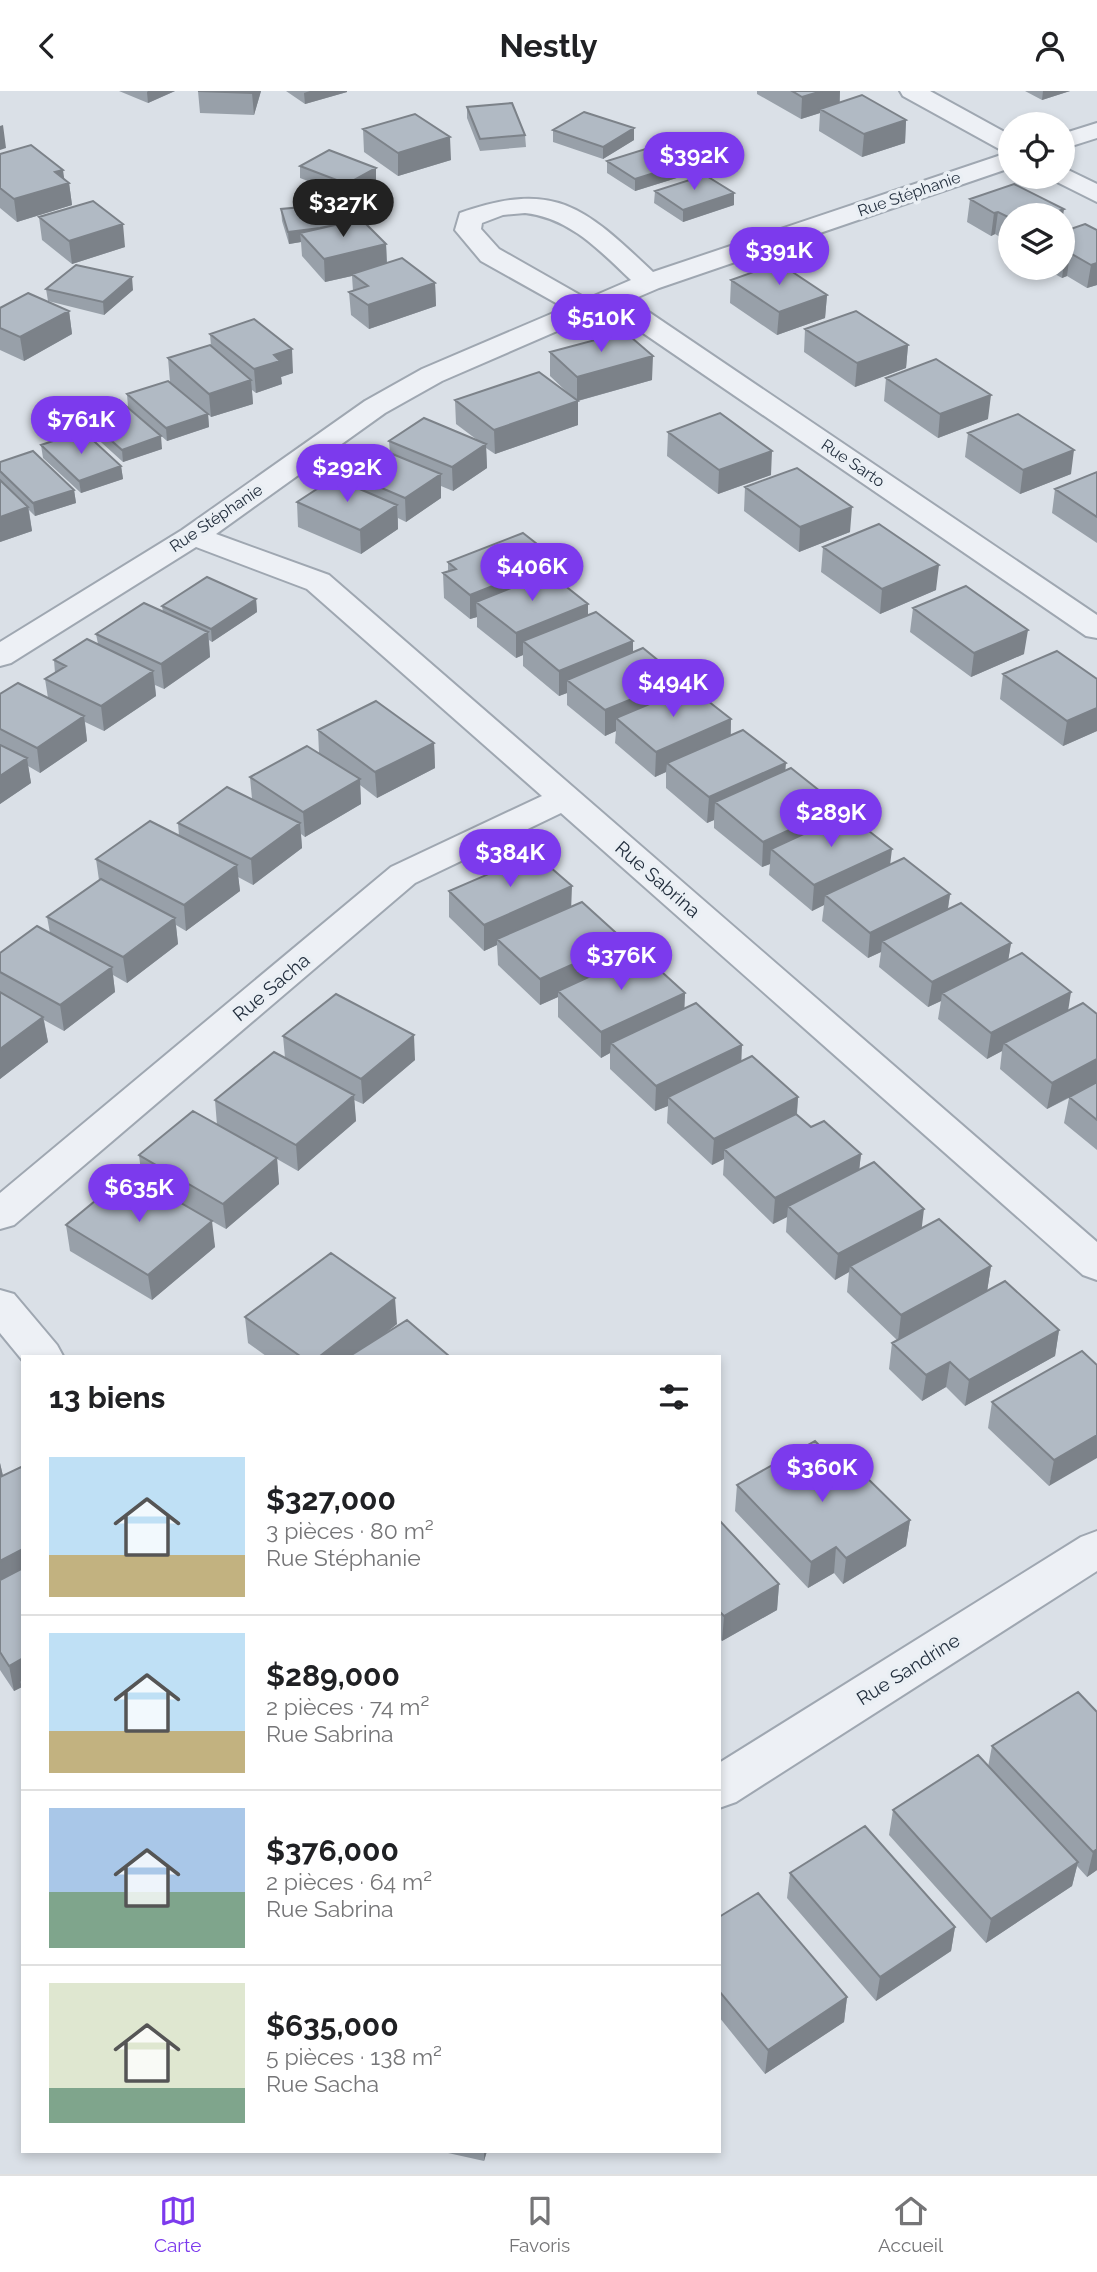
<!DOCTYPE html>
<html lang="fr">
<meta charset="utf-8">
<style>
:root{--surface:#fff;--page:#f2f2f2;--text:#202124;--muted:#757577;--line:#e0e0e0;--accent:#7c3aed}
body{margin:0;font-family:Raleway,sans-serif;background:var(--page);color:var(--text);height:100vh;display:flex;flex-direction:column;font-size:26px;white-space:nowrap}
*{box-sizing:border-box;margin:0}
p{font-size:23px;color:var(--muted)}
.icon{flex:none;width:38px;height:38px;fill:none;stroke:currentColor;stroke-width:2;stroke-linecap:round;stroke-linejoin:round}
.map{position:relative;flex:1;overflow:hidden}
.panel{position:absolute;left:21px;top:1264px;width:700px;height:798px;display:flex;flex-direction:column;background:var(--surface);border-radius:0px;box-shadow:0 4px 10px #0003}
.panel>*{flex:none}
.tools{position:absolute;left:998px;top:21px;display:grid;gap:14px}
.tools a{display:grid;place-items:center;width:77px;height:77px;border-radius:50%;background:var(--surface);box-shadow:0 4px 10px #0003;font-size:35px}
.price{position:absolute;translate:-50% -60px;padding:0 16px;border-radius:24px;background:var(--accent);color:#fff;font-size:23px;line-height:46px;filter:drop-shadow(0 2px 4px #0008)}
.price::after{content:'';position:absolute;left:50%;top:42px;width:21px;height:16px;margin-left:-10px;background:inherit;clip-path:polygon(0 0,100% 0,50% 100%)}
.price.current{background:#222;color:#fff}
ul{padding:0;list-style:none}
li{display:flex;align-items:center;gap:21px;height:175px;padding:0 28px}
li+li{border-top:2px solid var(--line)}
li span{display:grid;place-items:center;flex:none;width:196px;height:140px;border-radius:0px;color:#555}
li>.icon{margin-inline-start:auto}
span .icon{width:84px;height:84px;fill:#fffc;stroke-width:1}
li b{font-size:30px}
h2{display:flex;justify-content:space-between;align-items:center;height:84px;padding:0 28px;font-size:30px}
header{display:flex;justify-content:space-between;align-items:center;height:91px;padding:0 28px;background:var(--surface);font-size:32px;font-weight:700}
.dock{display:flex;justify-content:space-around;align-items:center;height:98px;border-top:2px solid var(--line);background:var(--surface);font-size:19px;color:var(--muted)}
.dock a{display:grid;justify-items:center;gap:4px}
.dock .current{color:var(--accent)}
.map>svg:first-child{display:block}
</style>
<header><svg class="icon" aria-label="back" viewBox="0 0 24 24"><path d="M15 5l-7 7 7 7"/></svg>Nestly<svg class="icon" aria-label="person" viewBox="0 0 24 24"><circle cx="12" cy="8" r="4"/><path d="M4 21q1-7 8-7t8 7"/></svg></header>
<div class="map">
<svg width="1097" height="2083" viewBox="0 0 1097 2083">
<rect width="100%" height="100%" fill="#dae0e7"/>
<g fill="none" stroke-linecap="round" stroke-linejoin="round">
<defs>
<path id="minor" d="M900,0H930L1010,44V61L1001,59L903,5Z
M1097,32V47L1062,58V43Z
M1010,61V77L659,197L631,209L1097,524V547L1086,545L608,218L442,290L385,322L216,443L329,484L1097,1151V1189L1083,1184L561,722L415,792L14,1134L0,1138V1102L391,776L542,705L307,498L196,456L11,572L0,575V551L182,439L365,310L422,278L565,217L481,170L455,139L460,122C556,88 585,117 653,181ZM525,122C570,127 599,159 631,189L587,208L499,158L481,138L482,132L503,124Z
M1062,76L1097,93V111L1053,89L1050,86H1062Z
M0,1199L14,1203L57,1254L63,1265H23V1270L0,1242Z
M1097,1440V1480L736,1711L719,1717V1672L1081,1446Z"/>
</defs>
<use href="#minor" stroke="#9fa7b1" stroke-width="4"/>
<use href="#minor" fill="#edf0f5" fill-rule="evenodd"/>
</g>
<path fill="#98a0a9" d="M119,0H175L148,12Z
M198,0H261L254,24L200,22Z
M286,0H347V1L305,13Z
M757,0H840V12L906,29L905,52L862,66L819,40L820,22L801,28L757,3Z
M1025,0H1070L1042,9Z
M467,16L525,44L526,56L480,60L467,27Z
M363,38L451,69L398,85L364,61Z
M553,39L634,49L603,68L553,51Z
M0,63L64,88L69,92L72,114L17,131L0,117Z
M607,70L683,73V85L635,100L607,82Z
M300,75L376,89L347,105L300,87Z
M655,100L734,102V114L683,131L654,112Z
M970,108L1010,124V152L995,143L991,145L967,131Z
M281,118L353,130L386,153L387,172L435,192L436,215L369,238L351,224L349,201L353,200L352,185L325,191L302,165L301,151L289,153L282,130Z
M39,126L125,156L72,173L42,149Z
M1097,139V194L1087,197L1067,185L1062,187L1044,177H1062V141Z
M731,189L827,204L825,227L777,244L730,212Z
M46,198L133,199L104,224L48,210Z
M0,217L69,220L72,243L24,270L0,259Z
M805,238L908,254L906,277L855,296L804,261Z
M210,243L293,282L281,286L282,293L256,302L252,299L253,313L211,326L208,323L209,336L167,350L128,316L127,303L170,291L168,267L211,255Z
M550,261L652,289L578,310V334L495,363L486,357L487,377L453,400L441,395V407L406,431L398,427V438L361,463L298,436L297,411L342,390V380L390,362L389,350L476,348L456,333L455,309L570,304L550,285Z
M886,287L988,328L938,347L884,310Z
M80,322L162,358L123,371L82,334Z
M668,341L771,384L718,403L667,365Z
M968,342L1071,383L1020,403L965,366Z
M41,354L121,375L123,388L81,402L43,367Z
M0,371L74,399L76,412L35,425L29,419L32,440L0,451Z
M1097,381V452L1052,422L1055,398Z
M745,396L850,441L799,461L744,420Z
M823,456L936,499L880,523L821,481Z
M546,460V483L588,524L633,550V561L681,588V600L731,628V644L785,680L839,727L890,774L950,803L948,818L1011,852L1008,869L1068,920L1097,923V1059L1064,1032L1069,1007L1047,1018L1000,978L1002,960L987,968L938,928L941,910L928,916L879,876L881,861L868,867L822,830L824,814L812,820L769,784L770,773L762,776L714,737V729L707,732L666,697V681L655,686L615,652L616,640L605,645L567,614V602L559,605L523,575V564L516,567L477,536V526L470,528L444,507L443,482L448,481V471Z
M256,508L257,521L212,551L209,549L210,566L164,598L155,594L156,605L104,640L85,631L87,650L40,682L28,675L31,692L0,713V603L48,607L45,588L55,582L54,569L98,553L96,543L163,521L162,515Z
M913,517L1024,563L971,586L910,541Z
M1003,583L1097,588V640L1063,655L1000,608Z
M318,639L434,652L435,677L377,707L360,694L361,713L305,746L301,743L302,757L253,794L238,786L240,800L186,840L176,834L178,853L127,892L113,884L115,901L64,940L44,929L48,951L0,988V862L50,842L47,826L99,789L96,768L179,745L178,732L252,708L250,686L319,662Z
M449,800L571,815L625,850V869L685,902L684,917L741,970L798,1006L797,1024L811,1036L861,1063L859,1079L922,1137L991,1175L987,1200L1059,1239L1055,1265L965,1315L946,1296L922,1310L889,1278L892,1252L897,1249L847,1201L849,1181L835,1189L786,1141L787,1126L773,1133L723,1084L724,1068L712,1074L667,1032L668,1015L655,1020L610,978V962L601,967L558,926V906L540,914L498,874L497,854L484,860L449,826Z
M283,945L415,969L363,1013L354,1009L356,1030L298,1080L277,1068L279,1093L226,1138L210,1129L215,1156L152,1209L70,1160L66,1134L142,1089L139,1064L217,1034L215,1009L285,967Z
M245,1226L397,1233L382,1245L449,1265H266L248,1252Z
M1082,1260L1049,1395L988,1337L992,1311Z
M0,1372L3,1385L23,1379V1601L22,1596L14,1600L0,1579Z
M848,1384L910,1429L906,1455L843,1493L834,1482L808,1497L735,1420L737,1394Z
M719,1429L779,1493L777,1519L722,1550L719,1547Z
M1097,1621V1779L1087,1786L1077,1775L1072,1795L986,1852L889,1744L893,1719L988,1676L992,1655Z
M790,1782L955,1836L951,1860L876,1910L787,1807Z
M719,1826L847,1906L844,1931L765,1983L719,1926Z
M439,2060H487L484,2070Z"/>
<path fill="#7c8289" d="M148,0H175L148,12L147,1Z
M253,0H261L254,24L252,2Z
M310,0H347V1L305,13L304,2Z
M822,0H840L839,16L820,18V22L801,28L802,6Z
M1043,0H1070L1042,9Z
M906,29L905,52L862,66L864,43Z
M3,34L6,57L0,59V35Z
M634,37V49L603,68V56Z
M450,46L451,69L398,85V62Z
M683,73V85L635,100V88Z
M376,77V89L347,105V93Z
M63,79L65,93L69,92L72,114L17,131L14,108L55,81Z
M734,102V114L683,131V119Z
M1064,118L1062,133V124H1048Z
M998,121L995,143L991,145L994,122Z
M123,133L125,156L72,173L69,150Z
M355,134L300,142L301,151L289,153L288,141Z
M386,153L387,177L325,191L324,168Z
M1070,162L1067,185L1062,187L1065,164Z
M1097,172V194L1087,197L1091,174Z
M132,186L133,199L104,224L103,211Z
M435,192L436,215L369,238L368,214Z
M827,204L825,227L777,244L779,221Z
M69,220L72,243L24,270L20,246Z
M908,254L906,277L855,296L857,272Z
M292,258L293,282L281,286L282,293L256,302L254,278L274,264Z
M653,265L652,289L577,310V286Z
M251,289L253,313L211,326L209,303Z
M991,304L988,328L938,347L940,323Z
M578,310V334L495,363L494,339Z
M208,323L209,336L167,350L166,337Z
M161,345L162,358L123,371L122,359Z
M486,353L487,377L453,400L452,376Z
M1074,359L1071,383L1020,403L1023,379Z
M772,360L771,384L718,403L719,379Z
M121,375L123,388L81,402L79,390Z
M441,383V407L406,431L405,407Z
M74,399L76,412L35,425L33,412Z
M397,414L398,438L361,463L360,439Z
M28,416L32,440L0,451V426Z
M852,416L850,441L799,461L800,436Z
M546,460V485L476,511L477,526L470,528V504L529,467Z
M939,474L936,499L880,523L882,498Z
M256,508L257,521L212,551L211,538Z
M588,513V538L523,550V564L516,567V542Z
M1028,539L1024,563L971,586L974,562Z
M208,541L210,566L164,598L161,573Z
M633,550V575L567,589V602L559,605V580Z
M153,580L156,605L104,640L101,615Z
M681,588L680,613L616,627V640L605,645V619Z
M1097,617V640L1063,655L1067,630Z
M84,625L87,650L40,682L37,657Z
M731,628L730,653L667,672L666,681L655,686L656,661Z
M434,652L435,677L377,707L375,681Z
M27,667L31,692L0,713V685Z
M786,672L784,697L715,711L714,729L707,732L709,706Z
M360,688L361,713L305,746L303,721Z
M840,716L838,741L771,758L770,773L762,776L763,751Z
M300,732L302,757L253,794L251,768Z
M892,758L889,783L825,804L824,814L812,820L814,794Z
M237,774L240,800L186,840L184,814Z
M572,795L571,821L497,848V854L484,860V834Z
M950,803L946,829L882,850L881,861L868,867L870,842Z
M175,827L178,853L127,892L123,866Z
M625,850V875L558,900V906L540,914V888Z
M1011,852L1007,877L942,902L941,910L928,916L932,891Z
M112,876L115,901L64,940L60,914Z
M1071,901L1067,927L1004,952L1002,960L987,968L991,942Z
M685,902L684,927L611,952L610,962L601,967V941Z
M43,926L48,951L0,988V958Z
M414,944L415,969L363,1013L361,988Z
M742,954L741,979L668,1006V1015L655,1020L656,995Z
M1097,968V991L1047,1018L1052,992Z
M354,1004L356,1030L298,1080L296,1054Z
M798,1006L796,1032L724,1058V1068L712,1074L714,1048Z
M861,1063L858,1089L788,1115L787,1126L773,1133L775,1107Z
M277,1067L279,1093L226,1138L223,1113Z
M924,1118L921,1143L850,1175L849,1181L835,1189L838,1163Z
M212,1130L215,1156L152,1209L148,1184Z
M991,1175L987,1201L898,1250L901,1224Z
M395,1207L397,1233L356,1265H320Z
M1059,1239L1055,1265L965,1315L969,1289Z
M950,1271L946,1296L922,1310L926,1284Z
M1097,1344V1367L1049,1395L1054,1369Z
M0,1372L3,1385L0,1386Z
M910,1429L906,1455L843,1493L846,1467Z
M836,1456L834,1482L808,1497L811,1471Z
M23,1458V1486L0,1498V1470Z
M779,1493L777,1519L722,1550L724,1525Z
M23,1567V1593L20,1590L22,1596L14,1600L9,1575Z
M1097,1758V1779L1087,1786L1093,1761Z
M1078,1771L1072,1795L986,1852L991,1828Z
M955,1836L951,1860L876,1910L880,1886Z
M847,1906L844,1931L765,1983L768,1959Z
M484,2060H487L484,2070Z"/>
<path fill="#b1bac4" stroke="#7c8289" stroke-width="2" d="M198,0H253L252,2Z
M792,0H822L802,6Z
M862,4L906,29L864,43L820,18Z
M512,12L525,44L480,48L467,16Z
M584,21L634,37L603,56L553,39Z
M415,23L450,46L398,62L363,38Z
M31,54L63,79L55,81L69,92L14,108L0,97V63Z
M655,55L683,73L635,88L607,70Z
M329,59L376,77L347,93L300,75Z
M705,84L734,102L683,119L655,100Z
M1014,93L1064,118L1048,124H1010V127L998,121L994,122L970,108Z
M93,110L123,133L69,150L39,126Z
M347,112L353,130L320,137L288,141L281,118Z
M361,128L386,153L324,168L300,142Z
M1085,133L1097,139V172L1091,174L1070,162L1065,164L1062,163V141Z
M402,167L435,192L368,214L349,201L368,195L352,183Z
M779,172L827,204L779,221L731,189Z
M76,174L132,186L103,211L46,198Z
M28,202L69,220L20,246L0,237V217Z
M856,220L908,254L857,272L805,238Z
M254,228L292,258L274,264L280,270L254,278L210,243Z
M625,241L653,265L577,286L550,261Z
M210,254L251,289L209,303L168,267Z
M936,268L991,304L940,323L886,287Z
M539,281L578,310L494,339L455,309Z
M168,290L208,323L166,337L127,303Z
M119,309L161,345L122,359L80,322Z
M720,322L772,360L719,379L668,341Z
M1018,323L1074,359L1023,379L968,342Z
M424,327L486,353L452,376L389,350Z
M83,340L121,375L79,390L41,354Z
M378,357L441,383L405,407L342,380Z
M33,360L74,399L33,412L0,380V371Z
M797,377L852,416L800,436L745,396Z
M1097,381V426L1055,398Z
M334,387L397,414L360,439L297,411Z
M0,389L28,416L0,426Z
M879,433L939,474L882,498L823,456Z
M523,442L546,460L529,467L540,476L470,504L443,482L456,478L448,471Z
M549,482L588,513L516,542L476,511Z
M207,486L256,508L211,538L162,515Z
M966,495L1028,539L974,562L913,517Z
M144,512L208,541L161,573L96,543Z
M596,521L633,550L559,580L523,550Z
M87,548L153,580L101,615L45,588L66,575L54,569Z
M643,557L681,588L605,619L567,589Z
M1057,560L1097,588V617L1067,630L1003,583Z
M18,592L84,625L37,657L0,638V603Z
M690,596L731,628L656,661L616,627Z
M376,610L434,652L375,681L318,639Z
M743,639L786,672L709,706L667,672Z
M0,654L27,667L0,685Z
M307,655L360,688L303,721L250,686Z
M791,677L840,716L763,751L715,711Z
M227,696L300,732L251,768L178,732Z
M847,723L892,758L814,794L771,758Z
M150,730L237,774L184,814L96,768Z
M535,763L572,795L484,834L449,800Z
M904,767L950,803L870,842L825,804Z
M101,788L175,827L123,866L47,826Z
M582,811L625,850L540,888L497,848Z
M961,812L1011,852L932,891L882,850Z
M37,835L112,876L60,914L0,881V862Z
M641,862L685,902L601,941L558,900Z
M1022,862L1071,901L991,942L942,902Z
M0,901L43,926L0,958Z
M336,903L414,944L361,988L283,945Z
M696,912L742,954L656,995L611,952Z
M1083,912L1097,923V968L1052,992L1004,952Z
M274,961L354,1004L296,1054L215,1009Z
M752,965L798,1006L714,1048L668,1006Z
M1097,991V1029L1069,1006Z
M193,1020L277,1067L223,1113L139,1064Z
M796,1023L811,1036L824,1030L861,1063L775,1107L724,1058Z
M874,1071L924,1118L838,1163L788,1115Z
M129,1082L212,1130L148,1184L66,1134Z
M939,1128L991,1175L901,1224L850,1175Z
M331,1162L395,1207L320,1265H300L245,1226Z
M1005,1190L1059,1239L969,1289L950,1271L926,1284L892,1252Z
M407,1229L449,1265H350Z
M1082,1260L1097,1274V1344L1054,1369L992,1311Z
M815,1350L848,1384L858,1378L910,1429L846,1467L836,1456L811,1471L737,1394Z
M21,1376L23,1379V1458L0,1470V1386Z
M719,1429L779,1493L724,1525L719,1520Z
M23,1477V1567L9,1575L0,1561V1489Z
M1078,1601L1097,1621V1758L1093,1761L992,1655Z
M978,1664L1078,1771L991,1828L893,1719Z
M865,1735L955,1836L880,1886L790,1782Z
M758,1802L847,1906L768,1959L719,1900V1826Z"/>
<g text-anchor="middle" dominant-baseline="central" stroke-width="7" stroke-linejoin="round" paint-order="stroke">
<g font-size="16" fill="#232f3e" stroke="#eaeff4">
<text transform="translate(909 103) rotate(-19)">Rue Stéphanie</text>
<text transform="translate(853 372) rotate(34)">Rue Sarto</text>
<text transform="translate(216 427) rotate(-34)">Rue Stéphanie</text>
</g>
<g font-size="19" fill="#232f3e" stroke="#eaeff4">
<text transform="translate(658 788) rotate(41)">Rue Sabrina</text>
<text transform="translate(271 896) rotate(-40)">Rue Sacha</text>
<text transform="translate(908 1578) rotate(-32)">Rue Sandrine</text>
</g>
</g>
</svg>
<div class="tools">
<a><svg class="icon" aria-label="locate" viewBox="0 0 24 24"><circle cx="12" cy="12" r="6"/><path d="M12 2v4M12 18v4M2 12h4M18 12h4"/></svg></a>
<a><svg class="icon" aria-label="layers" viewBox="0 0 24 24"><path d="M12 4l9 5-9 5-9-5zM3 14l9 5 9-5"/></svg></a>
</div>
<b class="price" style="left:694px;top:101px">$392K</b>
<b class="price current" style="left:343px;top:148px">$327K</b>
<b class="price" style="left:779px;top:196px">$391K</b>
<b class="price" style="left:601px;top:263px">$510K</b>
<b class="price" style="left:81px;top:365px">$761K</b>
<b class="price" style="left:347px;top:413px">$292K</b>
<b class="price" style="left:532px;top:512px">$406K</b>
<b class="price" style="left:673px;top:628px">$494K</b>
<b class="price" style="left:831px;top:758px">$289K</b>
<b class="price" style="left:510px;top:798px">$384K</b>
<b class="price" style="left:621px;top:901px">$376K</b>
<b class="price" style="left:139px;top:1133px">$635K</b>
<b class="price" style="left:822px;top:1413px">$360K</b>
<section class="panel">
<h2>13 biens<svg class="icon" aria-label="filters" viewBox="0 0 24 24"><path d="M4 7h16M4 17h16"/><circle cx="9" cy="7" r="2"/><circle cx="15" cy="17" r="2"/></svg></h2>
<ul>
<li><span style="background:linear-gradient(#bfe0f5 70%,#c2b280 0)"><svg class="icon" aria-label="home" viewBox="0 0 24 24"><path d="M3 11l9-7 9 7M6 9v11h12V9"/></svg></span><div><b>$327,000</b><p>3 pièces · 80 m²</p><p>Rue Stéphanie</p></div></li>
<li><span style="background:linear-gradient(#bfe0f5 70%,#c2b280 0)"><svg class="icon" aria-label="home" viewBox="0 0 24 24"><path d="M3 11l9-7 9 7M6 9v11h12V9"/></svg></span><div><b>$289,000</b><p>2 pièces · 74 m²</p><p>Rue Sabrina</p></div></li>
<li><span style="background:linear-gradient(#a9c7e8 60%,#7fa58c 0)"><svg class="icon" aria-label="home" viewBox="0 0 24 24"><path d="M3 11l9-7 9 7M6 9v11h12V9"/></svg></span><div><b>$376,000</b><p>2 pièces · 64 m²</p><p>Rue Sabrina</p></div></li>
<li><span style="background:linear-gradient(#dfe7d0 75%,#7fa58c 0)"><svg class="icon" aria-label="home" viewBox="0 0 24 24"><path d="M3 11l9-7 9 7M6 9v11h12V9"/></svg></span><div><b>$635,000</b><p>5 pièces · 138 m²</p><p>Rue Sacha</p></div></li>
</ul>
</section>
</div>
<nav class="dock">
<a class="current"><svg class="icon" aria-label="map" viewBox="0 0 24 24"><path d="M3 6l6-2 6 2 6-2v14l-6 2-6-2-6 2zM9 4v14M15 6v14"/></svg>Carte</a>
<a><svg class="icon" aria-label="saved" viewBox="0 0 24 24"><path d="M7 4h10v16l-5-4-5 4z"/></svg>Favoris</a>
<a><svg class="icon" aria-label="home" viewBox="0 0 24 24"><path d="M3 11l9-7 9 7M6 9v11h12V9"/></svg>Accueil</a>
</nav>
